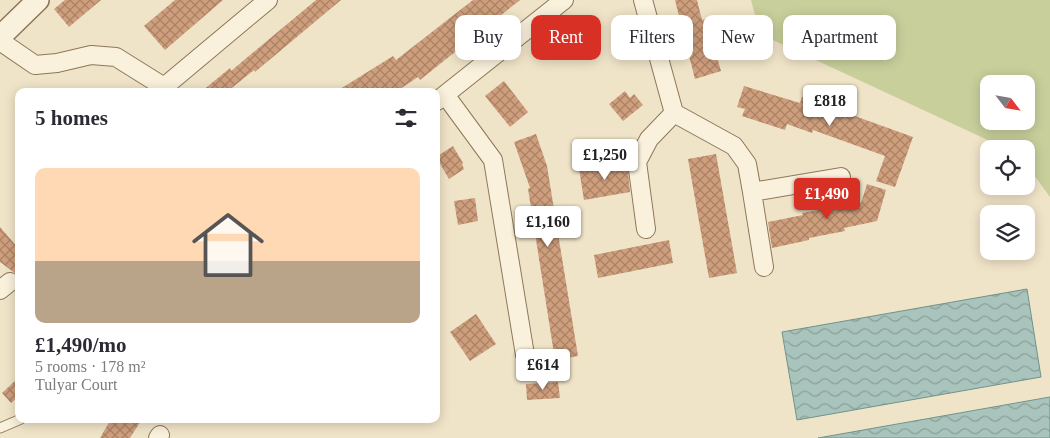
<!DOCTYPE html>
<meta charset="utf-8">
<style>
:root{--surface:#fff;--page:#f2f2f3;--text:#2b2b33;--muted:#7c7c81;--accent:#d93025}
body{margin:0;font-family:"Times New Roman",serif;background:var(--page);color:var(--text);height:100vh;display:flex;flex-direction:column;font-size:19px;white-space:nowrap}
*{box-sizing:border-box;margin:0}
p{font-size:16px;color:var(--muted)}
.icon{flex:none;width:28px;height:28px;fill:none;stroke:currentColor;stroke-width:2;stroke-linecap:round;stroke-linejoin:round}
.map{position:relative;flex:1;overflow:hidden}
.panel{position:absolute;left:15px;top:88px;width:425px;height:335px;display:flex;flex-direction:column;background:var(--surface);border-radius:10px;box-shadow:0 2px 12px #0003}
.panel>*{flex:none}
.guide{position:absolute;left:455px;top:15px;width:475px;height:45px;display:flex;gap:10px}
.needle{width:32px;rotate:121deg}
.tools{position:absolute;left:980px;top:75px;display:grid;gap:10px}
.tools a{display:grid;place-items:center;width:55px;height:55px;border-radius:10px;background:var(--surface);box-shadow:0 2px 12px #0003;font-size:25px}
.price{position:absolute;translate:-50% -42px;padding:0 11px;border-radius:5px;background:#fff;color:#222;font-size:16px;line-height:32px;filter:drop-shadow(0 1px 2px #0008)}
.price::after{content:'';position:absolute;left:50%;top:30px;width:15px;height:11px;margin-left:-8px;background:inherit;clip-path:polygon(0 0,100% 0,50% 100%)}
.price.selected{background:var(--accent);color:#fff}
ul{padding:0;list-style:none}
li{display:grid;align-content:center;gap:10px;height:265px;padding:0 20px}
li span{display:grid;place-items:center;height:155px;border-radius:10px;color:#555}
li>.icon{margin-inline-start:auto}
span .icon{width:90px;height:90px;fill:#fffc;stroke-width:1}
li b{font-size:21px}
h2{display:flex;justify-content:space-between;align-items:center;height:60px;padding:0 20px;font-size:21px}
.chip{padding:0 18px;border-radius:10px;background:var(--surface);box-shadow:0 2px 12px #0003;font-size:18px;line-height:45px}
.chip.selected{background:var(--accent);color:#fff}
.map>svg:first-child{display:block}
</style>
<div class="map">
<svg width="1050" height="438" viewBox="0 0 1050 438">
<defs>
<pattern id="water-waves" width="16" height="10" patternUnits="userSpaceOnUse" patternTransform="scale(1.25)"><rect width="16" height="10" fill="#a9c4bc"/><path d="M0 5q4-4 8 0t8 0" fill="none" stroke="#8ba098"/></pattern>
<pattern id="building-cross-hatch" width="8" height="8" patternUnits="userSpaceOnUse" patternTransform="scale(1.25)"><rect width="8" height="8" fill="#cf9f7d"/><path d="M0 0l8 8M0 8l8-8" fill="none" stroke="#a98266"/></pattern>
</defs>
<rect width="100%" height="100%" fill="#f0e4c8"/>
<path fill="#c9cf9b" fill-rule="evenodd" d="M751,0H1050V197L1026,164V149H1007L760,34ZM989,84H1026V121H989Z"/>
<path fill="url(#water-waves)" stroke="#6f938a" d="M1027,289L1041,377L797,420L782,332Z
M1050,397V438H818Z"/>
<path fill="url(#building-cross-hatch)" d="M65,0H101L69,27L54,9Z
M175,0H223L165,50L144,26Z
M316,0H341L255,72L254,70L228,91H202L230,68L231,71Z
M473,0H520L420,80L418,77L397,91H337L393,56L396,60Z
M675,0H697L702,20L706,19L721,71L695,79Z
M504,81L528,112L510,127L485,96Z
M744,86L800,103L802,97L913,137L895,187L876,181L885,156L813,130L812,133L787,124L785,130L742,116L745,109L737,107Z
M625,91L630,98L634,94L643,105L623,121L609,104Z
M536,134L547,166L578,356L555,360L528,189L530,188L514,142Z
M453,146L463,163L462,164L464,169L449,179L436,157Z
M716,154L737,273L709,278L688,159Z
M627,162L630,192L584,200L579,169Z
M867,184L886,190L877,221L844,228L845,231L809,238V240L772,248L768,222L803,215L802,213L861,203Z
M475,198L478,221L458,225L454,201Z
M0,227L19,249V276L0,262Z
M669,240L673,263L598,278L594,255Z
M476,314L496,344L470,361L450,332Z
M19,377V396L11,403L2,393Z
M558,382L560,398L527,400L526,384Z
M111,419H142L130,438H100Z"/>
<g fill="none" stroke-linecap="round" stroke-linejoin="round">
<defs>
<path id="service" d="M0,428L21,419"/>
<path id="minor" d="M643,0L674,113L649,139L637,162L646,229
M0,41L35,65L57,63L91,55L116,57L164,87L166,91
M164,87L268,0
M446,96L493,160L525,355
M437,101L564,0
M674,113L734,146L747,164L752,192L841,177
M752,192L764,267
M0,290L10,282
M158,438L160,435"/>
<path id="tertiary" d="M0,37L38,0"/>
</defs>
<use href="#service" stroke="#8d765c" stroke-width="11"/>
<use href="#minor" stroke="#8d765c" stroke-width="20"/>
<use href="#tertiary" stroke="#8d765c" stroke-width="24"/>
<use href="#service" stroke="#faf1dc" stroke-width="9"/>
<use href="#minor" stroke="#faf1dc" stroke-width="18"/>
<use href="#tertiary" stroke="#faf1dc" stroke-width="21"/>
</g>
</svg>
<div class="tools">
<a><svg class="needle" viewBox="-14 -14 28 28"><path d="M0-13l5 13h-10z" fill="#e53935"/><path d="M0 13l5-13h-10z" fill="#7c7c81"/></svg></a>
<a><svg class="icon" aria-label="locate" viewBox="0 0 24 24"><circle cx="12" cy="12" r="6"/><path d="M12 2v4M12 18v4M2 12h4M18 12h4"/></svg></a>
<a><svg class="icon" aria-label="layers" viewBox="0 0 24 24"><path d="M12 4l9 5-9 5-9-5zM3 14l9 5 9-5"/></svg></a>
</div>
<b class="price" style="left:830px;top:127px">£818</b>
<b class="price" style="left:605px;top:181px">£1,250</b>
<b class="price selected" style="left:827px;top:220px">£1,490</b>
<b class="price" style="left:548px;top:248px">£1,160</b>
<b class="price" style="left:543px;top:391px">£614</b>
<div class="guide">
<a class="chip">Buy</a>
<a class="chip selected">Rent</a>
<a class="chip">Filters</a>
<a class="chip">New</a>
<a class="chip">Apartment</a>
</div>
<section class="panel">
<h2>5 homes<svg class="icon" aria-label="filters" viewBox="0 0 24 24"><path d="M4 7h16M4 17h16"/><circle cx="9" cy="7" r="2"/><circle cx="15" cy="17" r="2"/></svg></h2>
<ul>
<li><span style="background:linear-gradient(#ffd9b3 60%,#b9a48a 0)"><svg class="icon" aria-label="home" viewBox="0 0 24 24"><path d="M3 11l9-7 9 7M6 9v11h12V9"/></svg></span><div><b>£1,490/mo</b><p>5 rooms · 178 m²</p><p>Tulyar Court</p></div></li>
</ul>
</section>
</div>
